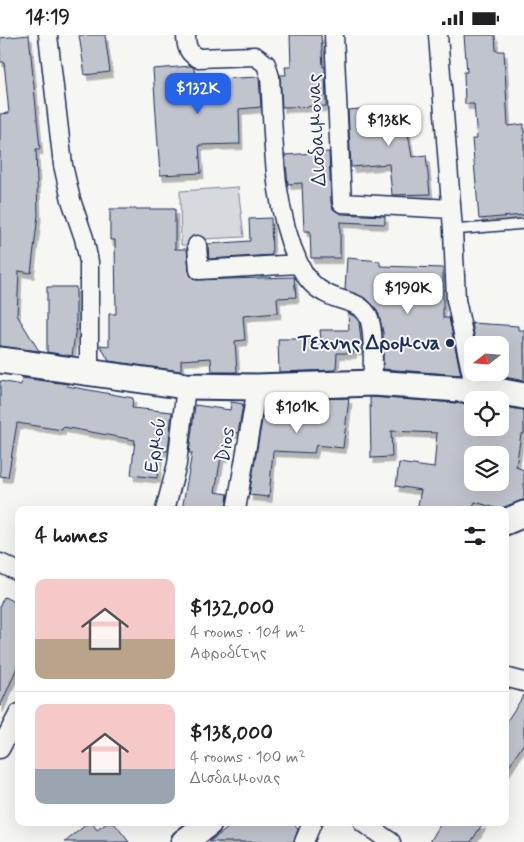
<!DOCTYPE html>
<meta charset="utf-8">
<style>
:root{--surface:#fff;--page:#f2f2f2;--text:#202124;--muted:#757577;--line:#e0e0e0;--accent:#2563eb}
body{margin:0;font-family:Mynerve,sans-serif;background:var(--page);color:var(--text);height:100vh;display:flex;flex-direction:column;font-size:19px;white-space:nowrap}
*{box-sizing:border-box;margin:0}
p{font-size:16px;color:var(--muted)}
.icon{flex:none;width:28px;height:28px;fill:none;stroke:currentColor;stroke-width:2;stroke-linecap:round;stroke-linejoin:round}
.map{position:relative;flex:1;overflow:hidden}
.details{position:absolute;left:15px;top:471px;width:494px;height:320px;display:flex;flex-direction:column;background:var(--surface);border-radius:10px;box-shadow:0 5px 20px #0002}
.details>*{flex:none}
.needle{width:32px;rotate:253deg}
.controls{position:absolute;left:464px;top:301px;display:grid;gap:10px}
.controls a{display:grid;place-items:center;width:45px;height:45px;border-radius:10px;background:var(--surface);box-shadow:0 5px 20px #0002;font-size:25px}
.price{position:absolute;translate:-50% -42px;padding:0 11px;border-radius:10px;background:#fff;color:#222;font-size:16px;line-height:32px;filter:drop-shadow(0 1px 2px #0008)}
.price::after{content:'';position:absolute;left:50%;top:30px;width:15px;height:11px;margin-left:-8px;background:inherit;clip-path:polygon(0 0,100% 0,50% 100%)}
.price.current{background:var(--accent);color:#fff}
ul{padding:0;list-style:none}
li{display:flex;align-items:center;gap:15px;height:125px;padding:0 20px}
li+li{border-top:1px solid var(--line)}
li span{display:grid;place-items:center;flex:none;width:140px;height:100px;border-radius:10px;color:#555}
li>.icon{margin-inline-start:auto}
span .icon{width:60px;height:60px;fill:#fffc;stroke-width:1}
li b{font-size:21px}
h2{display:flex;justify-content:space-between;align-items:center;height:60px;padding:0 20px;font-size:21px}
.status{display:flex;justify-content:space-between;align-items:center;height:35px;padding:0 25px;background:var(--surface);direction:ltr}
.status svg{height:14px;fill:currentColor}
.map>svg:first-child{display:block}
</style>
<div class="status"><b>14:19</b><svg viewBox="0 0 49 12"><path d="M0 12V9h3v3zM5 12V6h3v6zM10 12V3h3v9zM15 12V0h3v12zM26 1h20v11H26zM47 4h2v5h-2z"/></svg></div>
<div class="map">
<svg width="524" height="807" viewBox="0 0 524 807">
<defs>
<filter id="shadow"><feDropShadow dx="3" dy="5.5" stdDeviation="0" flood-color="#0004"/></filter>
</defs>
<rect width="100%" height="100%" fill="#f6f6f2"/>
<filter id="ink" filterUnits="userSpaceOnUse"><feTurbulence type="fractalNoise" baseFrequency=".02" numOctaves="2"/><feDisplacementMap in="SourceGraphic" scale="10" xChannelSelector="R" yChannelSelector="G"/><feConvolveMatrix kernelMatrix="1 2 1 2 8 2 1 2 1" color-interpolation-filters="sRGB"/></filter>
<g filter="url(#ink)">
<path fill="#d6d9dd" stroke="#78849e" d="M238,152L244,202L202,204V210H181L180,156Z"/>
<path fill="#c0c4cd" stroke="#1b2f5e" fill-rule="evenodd" filter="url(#shadow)" d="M29,0L40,114H36L38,180L31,238L19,236L17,280L39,316L0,311V79L9,78L4,27H0V3Z
M79,0H105L110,37L85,40Z
M290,0H321L323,32H325L326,71L282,72L280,40H286L285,32H291Z
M464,0H495L496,16H504L508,91L524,89V180L479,184L472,104H477L474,69H465L464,37H467Z
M191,31L194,33L195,45L259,42L261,72L239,74L240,109L199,110L201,138L160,140L153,34Z
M415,70L419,90L407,92L412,122L426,120L430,159L392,160L389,129L351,132L348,75L375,73V78Z
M329,117L331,168L333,174L341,179L385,181V189L340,187V223H311L310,196H304L302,148L288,149L285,120Z
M110,174H175V214H187L189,236L191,241L195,245L294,242L296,262L277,263L278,278L243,281L245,305L235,306L237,337H212L211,323L181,325V336L109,326L100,310L109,311V279H116L115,205H110Z
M271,183L272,220L209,224L208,209L250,206L249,184Z
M347,223L380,226V231L443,233V283H449L461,340L383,334V297L379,280L375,272L367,264L345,255Z
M47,252H76V292L72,321L47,317Z
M348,278L355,282L359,287L362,315L354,314L353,318H337L336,335L279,337L278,304H321L320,295H349Z
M472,288L518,291V295H524V346L486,338H500V310H476Z
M22,343L68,349L67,351L133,363L132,373L172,377L168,416L160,415L157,443L131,440L135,405L63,392L62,395L17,388L8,442L0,441V346L21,350Z
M370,362L472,369V392H500L503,372L524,375V399H521L516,432L524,435V465L499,474L475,467L472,475H417L421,455L396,451L399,428L434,433L437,398L391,396L392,422L371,423ZM472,420H500V448H472Z
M349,363L343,413L316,410L314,418L273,416L269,462L249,460L265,368L311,371V364Z
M231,367L243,369L238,398L228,397L224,422H221L215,457L228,459L226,475H182L192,418H189L195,370L230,375Z
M4,562L19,569V628L0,672V570Z
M524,660V708L505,738V689Z
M88,788H92L97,795L107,788H114L129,807H65Z
M235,788H292L298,794L294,807H209Z
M441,788H483L471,807H430Z"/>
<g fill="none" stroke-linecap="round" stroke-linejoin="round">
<defs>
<path id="lane" d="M453,195L524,189"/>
<path id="street" d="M48,0L63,130L71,165L84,203L89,227V337
M186,0C186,11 188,18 198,23L255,21L266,29L270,42C274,105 272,171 299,229C305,242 314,253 327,259C342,267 362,266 369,283C375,299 372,330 373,348
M334,0L342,168L451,174
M438,0L453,195L456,265L475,355
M197,210L199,235L299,229
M165,475L177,429L186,351
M236,475L257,352
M0,528L19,537
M505,642L524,647
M0,714L19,678
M363,788L391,807
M304,807L312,788"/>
<path id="secondary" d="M0,325L186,351L257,352L373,348L503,357L524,361
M505,487L524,479
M184,807L209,788"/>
</defs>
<use href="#lane" stroke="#1b2f5e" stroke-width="12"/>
<use href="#street" stroke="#1b2f5e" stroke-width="21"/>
<use href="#secondary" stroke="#1b2f5e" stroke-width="29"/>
<use href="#lane" stroke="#f6f6f2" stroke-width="9"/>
<use href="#street" stroke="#f6f6f2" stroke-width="18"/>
<use href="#secondary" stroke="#f6f6f2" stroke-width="25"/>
</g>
</g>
<circle fill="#1b2f5e" stroke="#f6f6f2" stroke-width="2" cx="450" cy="308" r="5"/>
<g text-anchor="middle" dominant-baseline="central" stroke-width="4" stroke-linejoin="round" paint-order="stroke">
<g font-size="20" fill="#1b2f5e" stroke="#f6f6f2">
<text transform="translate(317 95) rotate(-93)">Δισδαιμονας</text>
<text transform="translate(156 410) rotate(-81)">Ερμού</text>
<text transform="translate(226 410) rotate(-80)">Dios</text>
</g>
<g font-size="20" font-weight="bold" fill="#1b2f5e" stroke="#f6f6f2" text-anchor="end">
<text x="440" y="308">Τεχνης Δρομcνa</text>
</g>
</g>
</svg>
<div class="controls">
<a><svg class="needle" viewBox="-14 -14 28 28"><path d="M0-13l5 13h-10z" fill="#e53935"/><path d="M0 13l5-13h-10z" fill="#757577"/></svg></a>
<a><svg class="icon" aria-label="locate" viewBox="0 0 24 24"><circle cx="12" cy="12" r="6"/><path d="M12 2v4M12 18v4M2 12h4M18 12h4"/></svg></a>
<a><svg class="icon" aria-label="layers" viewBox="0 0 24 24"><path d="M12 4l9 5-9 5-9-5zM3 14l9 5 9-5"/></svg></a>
</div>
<b class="price current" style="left:198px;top:80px">$132K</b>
<b class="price" style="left:389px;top:112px">$138K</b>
<b class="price" style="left:408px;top:280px">$190K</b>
<b class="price" style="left:297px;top:399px">$101K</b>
<section class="details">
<h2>4 homes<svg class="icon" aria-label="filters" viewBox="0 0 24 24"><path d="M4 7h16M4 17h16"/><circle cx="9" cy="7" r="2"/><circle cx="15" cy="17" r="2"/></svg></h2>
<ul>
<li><span style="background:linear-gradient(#f6c9c9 60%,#b9a48a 0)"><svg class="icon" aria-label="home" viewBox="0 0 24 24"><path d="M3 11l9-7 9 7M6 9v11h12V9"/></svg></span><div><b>$132,000</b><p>4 rooms · 104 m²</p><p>Αφροδίτης</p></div></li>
<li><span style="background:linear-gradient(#f6c9c9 65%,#9aa5b1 0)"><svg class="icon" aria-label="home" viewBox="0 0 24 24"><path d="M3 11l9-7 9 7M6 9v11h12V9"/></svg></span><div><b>$138,000</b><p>4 rooms · 100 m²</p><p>Δισδαιμονας</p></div></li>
</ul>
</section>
</div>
